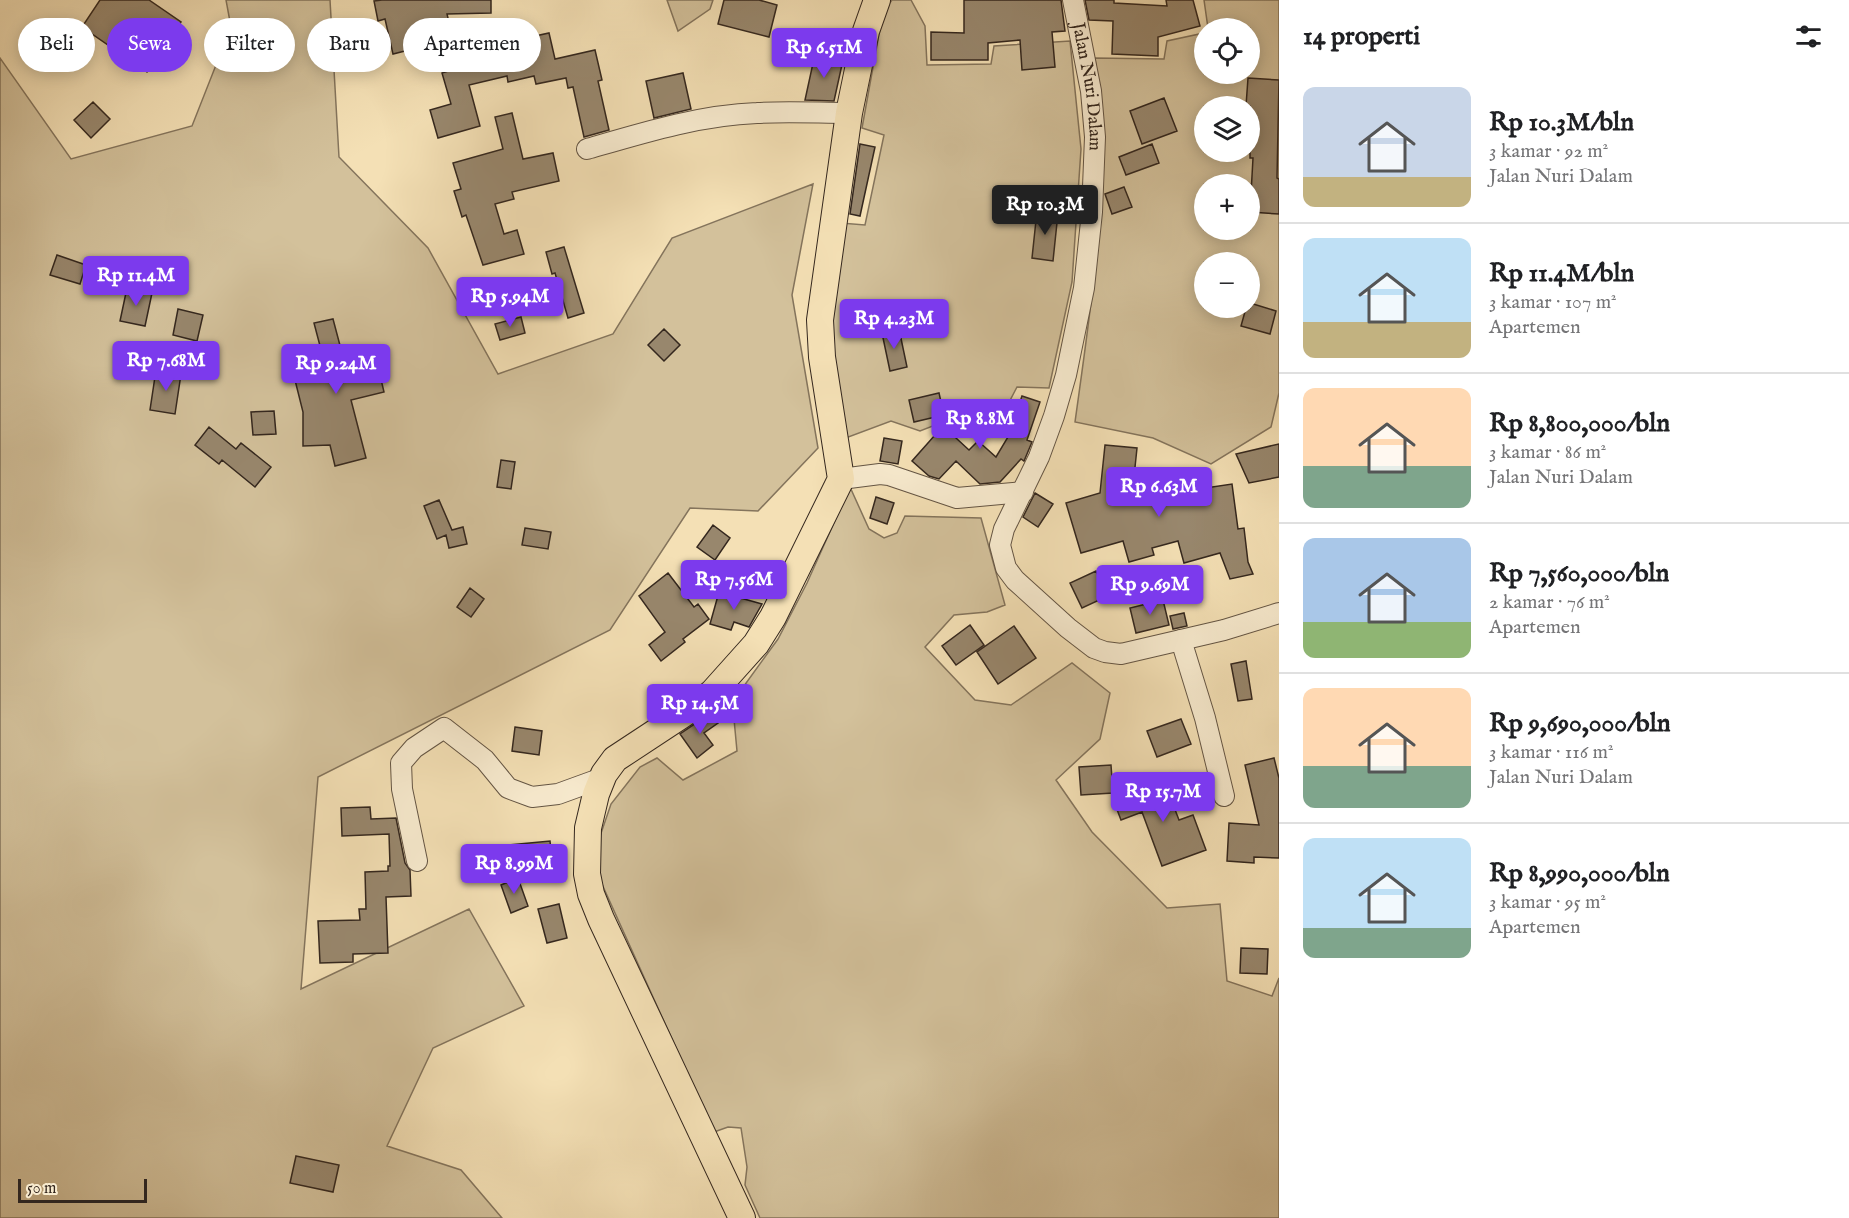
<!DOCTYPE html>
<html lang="id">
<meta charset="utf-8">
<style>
:root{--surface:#fff;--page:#f6f6f6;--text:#202124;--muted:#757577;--line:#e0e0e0;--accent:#7c3aed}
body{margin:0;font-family:"IM FELL English",serif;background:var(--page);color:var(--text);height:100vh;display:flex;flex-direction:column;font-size:22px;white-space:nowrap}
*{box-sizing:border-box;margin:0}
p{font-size:20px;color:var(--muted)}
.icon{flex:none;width:33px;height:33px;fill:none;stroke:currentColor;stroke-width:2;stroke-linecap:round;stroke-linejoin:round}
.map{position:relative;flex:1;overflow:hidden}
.panel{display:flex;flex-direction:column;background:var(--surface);width:570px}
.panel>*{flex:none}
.guide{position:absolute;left:18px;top:18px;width:570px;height:54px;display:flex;gap:12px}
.fabs{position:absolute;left:1194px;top:18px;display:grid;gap:12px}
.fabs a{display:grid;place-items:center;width:66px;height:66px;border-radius:50%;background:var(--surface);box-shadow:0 3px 15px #0003;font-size:30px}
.scale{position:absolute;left:18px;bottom:15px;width:129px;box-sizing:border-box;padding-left:6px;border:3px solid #34271e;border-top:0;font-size:16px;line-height:21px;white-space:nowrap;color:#34271e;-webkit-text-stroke:4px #f8ebcf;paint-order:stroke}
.price{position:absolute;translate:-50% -51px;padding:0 14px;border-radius:6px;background:var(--accent);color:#fff;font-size:20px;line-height:39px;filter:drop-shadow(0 2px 3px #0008)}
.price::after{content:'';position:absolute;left:50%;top:36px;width:18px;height:14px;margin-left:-9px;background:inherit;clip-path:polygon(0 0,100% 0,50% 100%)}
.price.active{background:#222;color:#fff}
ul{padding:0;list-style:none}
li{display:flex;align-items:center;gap:18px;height:150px;padding:0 24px}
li+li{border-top:2px solid var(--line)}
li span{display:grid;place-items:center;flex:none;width:168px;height:120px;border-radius:12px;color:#555}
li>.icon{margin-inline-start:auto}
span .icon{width:72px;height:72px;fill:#fffc;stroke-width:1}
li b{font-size:26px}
h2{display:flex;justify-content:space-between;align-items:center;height:72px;padding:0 24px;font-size:26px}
.tag{padding:0 21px;border-radius:27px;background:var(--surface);box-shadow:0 3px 15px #0003;font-size:21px;line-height:54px}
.tag.active{background:var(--accent);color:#fff}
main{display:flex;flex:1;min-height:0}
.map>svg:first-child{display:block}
</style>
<main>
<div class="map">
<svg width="1279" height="1218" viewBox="0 0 1279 1218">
<rect width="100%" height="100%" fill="#f4e0b5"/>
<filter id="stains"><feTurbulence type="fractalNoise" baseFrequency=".00333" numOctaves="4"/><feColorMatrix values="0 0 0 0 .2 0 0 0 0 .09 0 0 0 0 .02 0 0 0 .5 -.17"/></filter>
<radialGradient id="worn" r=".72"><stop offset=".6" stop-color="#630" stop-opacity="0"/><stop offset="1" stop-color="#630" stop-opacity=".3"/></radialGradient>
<path fill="#d3c19b" stroke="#84745c" stroke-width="1.5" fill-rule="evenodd" d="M226,0H330L339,157L428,248L498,374L613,334L672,238L813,184L792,295L818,448L758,511L690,508L610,630L318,777L301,989L469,909L524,1006L433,1048L387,1146L461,1170L502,1218H0V58L71,159L192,126L231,27Z
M667,0H713L710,9L678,31Z
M892,0H911L925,26L927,65L991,64L994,46L1070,41L1081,149L1072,282L1049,388L1017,387L991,437L961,415L920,431L891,421L843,439L829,322L841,223L865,225L884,135L862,128L883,12Z
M1204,0H1279V393L1271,427L1211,464L1153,438L1075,422C1088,328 1103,231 1102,135C1102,109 1098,83 1095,58L1164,59L1167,41L1204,33V74H1250V28H1208ZM1204,106H1250V152H1204ZM1204,184H1250V230H1204ZM1204,262H1250V308H1204Z
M850,487L869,529L884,538L897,533L905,516L981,518L1005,605L987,612L954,615L925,647L975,700L1011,705L1072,663L1110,693L1100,739L1056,780L1092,832L1167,908L1220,904L1227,981L1272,996L1279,978V1218H760L745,1185L747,1167L741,1128L728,1127L714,1132L601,882L597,845L611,804L640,767L657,758L683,780L737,751L734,719L736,697L778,639L807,583Z"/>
<path fill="#98876d" stroke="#34271e" stroke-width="1.5" d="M100,0H149L181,22L147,72L82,27Z
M382,0H491V13L447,14L452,35L412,44L413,49L393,54L385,19L378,21L374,1Z
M724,0H759L777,5L769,37L718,24Z
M964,0H1061L1065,31L1052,32L1055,67L1022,70L1020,40L988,43V60H931V32L964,33Z
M1085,0H1114V3L1167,6L1166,0H1193L1200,26L1158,37V56L1112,54L1113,21L1089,20Z
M514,26L517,40L549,33L555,59L595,50L602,80L598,81L609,130L584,137L573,87L568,88L566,78L536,84L534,76L508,82L507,76L469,85L480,126L438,138L430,110L451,104L442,73L471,64L469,57L500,50L495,30Z
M815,54L843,60L834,101L805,100Z
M683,73L691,109L654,118L646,81Z
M1248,78L1279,80L1277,178L1279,179V214L1250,212L1253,158H1250V106H1246Z
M1164,98L1177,131L1142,144L1130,111Z
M93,102L110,119L91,138L74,120Z
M512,113L523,159L553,153L559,181L512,192L514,199L495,204L504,234L517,230L524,254L483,265L466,215L462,217L454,191L461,189L453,163L503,149L495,117Z
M860,144L875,147L860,216L850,214Z
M1152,144L1159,163L1126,175L1119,157Z
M1124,187L1132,207L1112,214L1105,194Z
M1037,211L1058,213L1053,261L1032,258Z
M564,247L584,313L568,318L555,273L552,274L546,252Z
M57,255L86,265L80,284L50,275Z
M127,288L152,293L145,326L120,321Z
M1250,303L1276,311L1270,334L1241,326L1246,308H1250Z
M178,309L203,315L197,341L173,335Z
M521,317L525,333L500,340L495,324Z
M333,319L342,353L373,346L384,392L351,400L366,458L335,466L330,445L303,446V412L292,368L324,361L314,323Z
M664,329L680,345L664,361L648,345Z
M899,329L907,367L890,371L882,333Z
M156,370L181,374L175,414L150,410Z
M939,393L944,415L914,422L909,400Z
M1022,396L1040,402L1027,440L1032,442L1024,461L1021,459L1000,482L980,484L956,461L939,479L929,476L912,461L943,426L969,450L978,441L996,457L1008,437Z
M274,411L276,434L253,435L251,412Z
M209,427L236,449L241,443L271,467L255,487L222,460L219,464L195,445Z
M884,438L902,441L898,464L880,461Z
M1279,444V477L1249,483L1236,454Z
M1105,445L1137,448L1132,496L1161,498L1192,490L1232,484L1238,529L1244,528L1248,562L1253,574L1230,579L1220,553L1184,563L1178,541L1152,548L1154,555L1129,562L1123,541L1081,553L1066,503L1100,493Z
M501,460L515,462L511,489L497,487Z
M1035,493L1053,504L1038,527L1023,517Z
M876,497L894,503L887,524L870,518Z
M439,500L452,530L463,527L467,544L449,548L446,535L437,539L424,506Z
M713,525L730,538L715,560L697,547Z
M525,528L551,532L548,549L522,545Z
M1096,571L1108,596L1082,608L1070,583Z
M668,573L694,607L698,604L709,619L683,639L685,642L661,661L649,645L665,632L639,596Z
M470,588L484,599L471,617L457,607Z
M719,592L762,604L749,627L734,622L731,630L710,624Z
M1163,600L1169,625L1136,633L1130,608Z
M1184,613L1187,626L1173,629L1170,616Z
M970,625L984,645L956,665L942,646Z
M1014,626L1036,658L998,684L977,652Z
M1246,661L1252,699L1238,701L1231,664Z
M711,713L718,723L704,733L713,745L697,758L680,734Z
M1181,719L1191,744L1157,757L1147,731Z
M515,727L542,731L539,755L512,751Z
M1274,758L1279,778V858L1254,857V863L1227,861L1229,823L1259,825L1245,765Z
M1111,765L1113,793L1081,795L1079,767Z
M1164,781L1179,820L1193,815L1206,850L1162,866L1142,812L1121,820L1113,799Z
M370,807L371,819L396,818L405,863L410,870L411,896L386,897L388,953L353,954V962L320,963L318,921L360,920L359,909H366L365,872L388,871V866H390L389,834L342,836L341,808Z
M550,841L553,871L512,875L509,845Z
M518,878L528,906L511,913L501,885Z
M559,904L567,938L547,943L538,909Z
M1241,948L1268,949L1267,974L1240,973Z
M296,1156L339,1165L333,1192L290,1183Z"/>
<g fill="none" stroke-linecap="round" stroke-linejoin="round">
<defs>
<g id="minor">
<path id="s1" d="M1073,0L1091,91L1095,137L1092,212L1084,288L1066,375L1054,416L1039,457L1004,529L1000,545L1006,568L1015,580L1068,628L1094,648L1105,652L1121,654L1224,630L1279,613"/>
<path d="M587,149C642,133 700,115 757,113C788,111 819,113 849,113"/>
<path d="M841,479L880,474L889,475L957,498L1023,492"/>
<path d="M1181,640L1205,718L1224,796"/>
<path d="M417,861L402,789L401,763L414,748L444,728L485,760L508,788L532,797L558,794L602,778"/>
</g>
<path id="major" d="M742,1218L601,919L591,894L587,874L588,828L596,794L604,774L615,759L697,705L713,692L756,644L773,617L841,479L822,357L820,320L849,113L866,31L877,0"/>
</defs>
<use href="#minor" stroke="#645544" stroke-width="22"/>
<use href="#major" stroke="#34271e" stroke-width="28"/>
<use href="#minor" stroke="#f8ebcf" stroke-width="20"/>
<use href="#major" stroke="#f4e0b5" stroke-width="26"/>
</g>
<g text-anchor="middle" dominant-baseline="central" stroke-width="4.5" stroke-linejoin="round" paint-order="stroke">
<g font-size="18" fill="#34271e" stroke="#f8ebcf">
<text stroke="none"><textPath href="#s1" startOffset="88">Jalan Nuri Dalam</textPath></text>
</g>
</g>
<rect width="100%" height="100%" filter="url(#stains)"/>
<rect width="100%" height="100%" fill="url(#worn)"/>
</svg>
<div class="fabs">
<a><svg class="icon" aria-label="locate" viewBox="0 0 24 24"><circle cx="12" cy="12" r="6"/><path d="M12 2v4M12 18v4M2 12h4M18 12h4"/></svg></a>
<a><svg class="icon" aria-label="layers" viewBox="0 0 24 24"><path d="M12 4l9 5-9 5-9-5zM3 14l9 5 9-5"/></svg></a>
<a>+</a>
<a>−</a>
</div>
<div class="scale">50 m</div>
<b class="price" style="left:824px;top:79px">Rp 6.51M</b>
<b class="price active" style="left:1045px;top:236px">Rp 10.3M</b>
<b class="price" style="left:136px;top:307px">Rp 11.4M</b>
<b class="price" style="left:510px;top:328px">Rp 5.94M</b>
<b class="price" style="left:894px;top:350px">Rp 4.23M</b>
<b class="price" style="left:166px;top:392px">Rp 7.68M</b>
<b class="price" style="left:336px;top:395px">Rp 9.24M</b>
<b class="price" style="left:980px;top:450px">Rp 8.8M</b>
<b class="price" style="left:1159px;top:518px">Rp 6.63M</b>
<b class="price" style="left:734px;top:611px">Rp 7.56M</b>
<b class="price" style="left:1150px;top:616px">Rp 9.69M</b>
<b class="price" style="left:700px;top:735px">Rp 14.5M</b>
<b class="price" style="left:1163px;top:823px">Rp 15.7M</b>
<b class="price" style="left:514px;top:895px">Rp 8.99M</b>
<div class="guide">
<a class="tag">Beli</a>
<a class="tag active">Sewa</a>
<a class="tag">Filter</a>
<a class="tag">Baru</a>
<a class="tag">Apartemen</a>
</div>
</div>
<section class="panel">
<h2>14 properti<svg class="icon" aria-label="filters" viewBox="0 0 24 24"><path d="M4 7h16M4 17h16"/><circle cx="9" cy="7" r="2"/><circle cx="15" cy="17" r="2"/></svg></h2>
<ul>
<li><span style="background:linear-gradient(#c9d6e8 75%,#c2b280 0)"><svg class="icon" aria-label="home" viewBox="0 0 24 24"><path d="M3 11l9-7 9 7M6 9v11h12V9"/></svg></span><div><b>Rp 10.3M/bln</b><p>3 kamar · 92 m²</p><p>Jalan Nuri Dalam</p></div></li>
<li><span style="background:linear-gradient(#bfe0f5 70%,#c2b280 0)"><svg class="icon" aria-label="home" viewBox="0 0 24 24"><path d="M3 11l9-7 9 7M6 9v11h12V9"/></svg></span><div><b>Rp 11.4M/bln</b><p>3 kamar · 107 m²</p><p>Apartemen</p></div></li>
<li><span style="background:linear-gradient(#ffd9b3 65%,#7fa58c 0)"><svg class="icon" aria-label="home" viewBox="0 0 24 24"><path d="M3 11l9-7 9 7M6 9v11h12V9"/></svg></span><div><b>Rp 8,800,000/bln</b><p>3 kamar · 86 m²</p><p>Jalan Nuri Dalam</p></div></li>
<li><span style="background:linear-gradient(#a9c7e8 70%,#8fb573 0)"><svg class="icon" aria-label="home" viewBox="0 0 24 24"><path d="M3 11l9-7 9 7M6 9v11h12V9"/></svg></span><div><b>Rp 7,560,000/bln</b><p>2 kamar · 76 m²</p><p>Apartemen</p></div></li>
<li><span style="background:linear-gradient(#ffd9b3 65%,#7fa58c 0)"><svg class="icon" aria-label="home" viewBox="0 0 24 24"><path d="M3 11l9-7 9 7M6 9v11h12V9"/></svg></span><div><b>Rp 9,690,000/bln</b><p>3 kamar · 116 m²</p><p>Jalan Nuri Dalam</p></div></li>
<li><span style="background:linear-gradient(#bfe0f5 75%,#7fa58c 0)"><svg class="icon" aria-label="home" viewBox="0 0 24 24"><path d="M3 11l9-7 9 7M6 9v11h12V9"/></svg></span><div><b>Rp 8,990,000/bln</b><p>3 kamar · 95 m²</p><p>Apartemen</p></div></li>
</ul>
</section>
</main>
